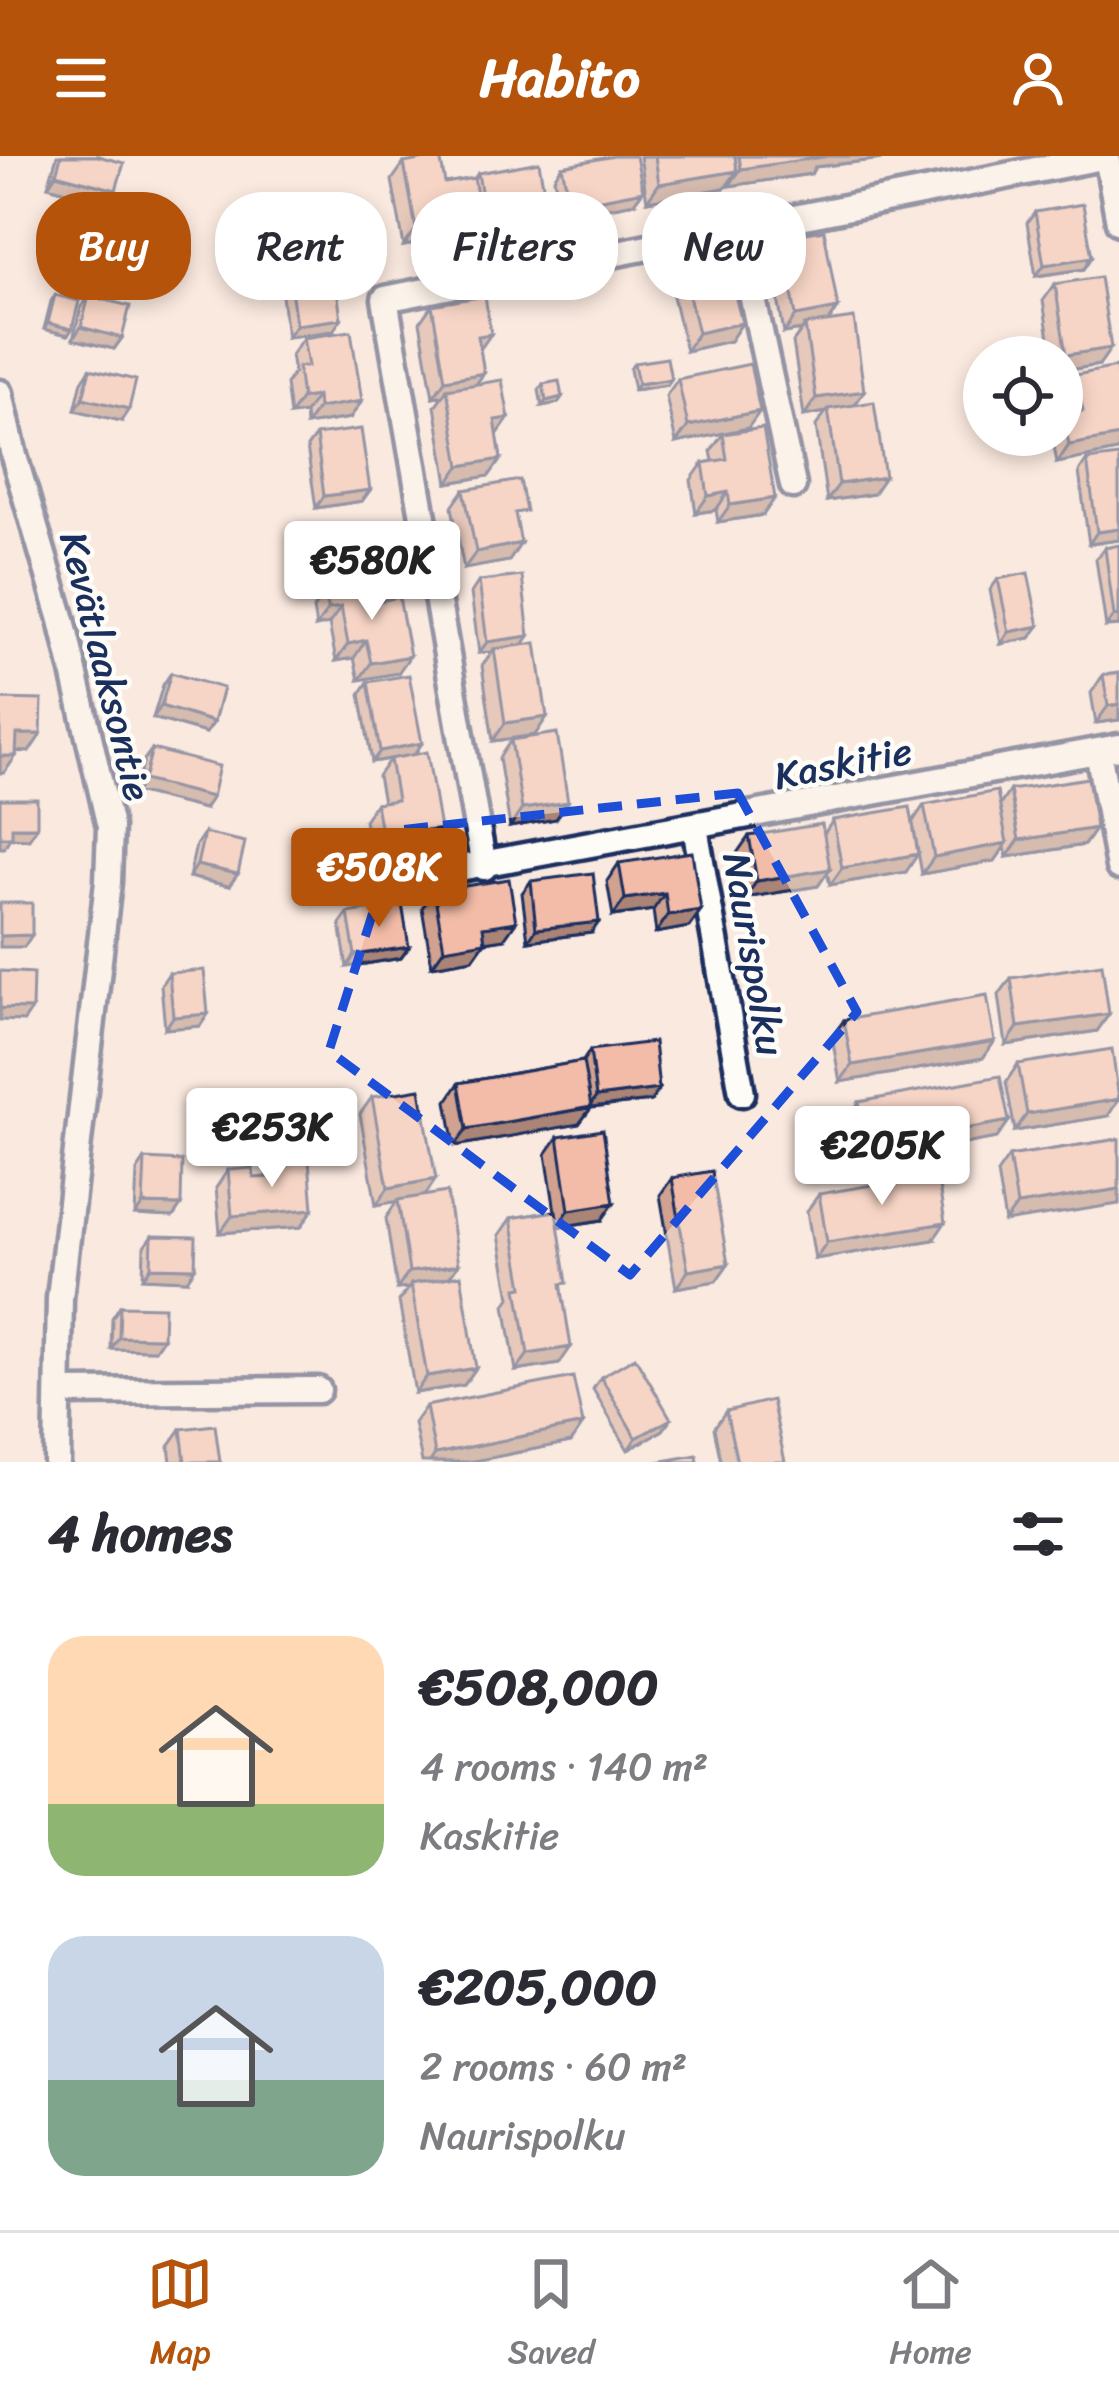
<!DOCTYPE html>
<meta charset="utf-8">
<style>
:root{--surface:#fff;--page:#f7f7f7;--text:#2b2b33;--muted:#7c7c81;--line:#e1e1e2;--accent:#b45309}
body{margin:0;font-family:Sriracha,sans-serif;background:var(--page);color:var(--text);height:100vh;display:flex;flex-direction:column;font-size:45px;white-space:nowrap}
*{box-sizing:border-box;margin:0}
p{font-size:39px;color:var(--muted)}
.icon{flex:none;width:66px;height:66px;fill:none;stroke:currentColor;stroke-width:2;stroke-linecap:round;stroke-linejoin:round}
.map{position:relative;height:1306px;overflow:hidden}
.details{display:flex;flex-direction:column;background:var(--surface);flex:1}
.details>*{flex:none}
.top-card{position:absolute;left:36px;top:36px;width:1047px;height:108px;display:flex;gap:24px}
.buttons{position:absolute;left:963px;top:180px;display:grid;gap:24px}
.buttons a{display:grid;place-items:center;width:120px;height:120px;border-radius:50%;background:var(--surface);box-shadow:0 6px 18px #0003;font-size:60px}
.price{position:absolute;translate:-50% -102px;padding:0 27px;border-radius:12px;background:#fff;color:#222;font-size:39px;line-height:78px;filter:drop-shadow(0 3px 6px #0008)}
.price::after{content:'';position:absolute;left:50%;top:72px;width:36px;height:27px;margin-left:-18px;background:inherit;clip-path:polygon(0 0,100% 0,50% 100%)}
.price.active{background:var(--accent);color:#fff}
ul{padding:0;list-style:none}
li{display:flex;align-items:center;gap:36px;height:300px;padding:0 48px}
li span{display:grid;place-items:center;flex:none;width:336px;height:240px;border-radius:36px;color:#555}
li>.icon{margin-inline-start:auto}
span .icon{width:144px;height:144px;fill:#fffc;stroke-width:1}
li b{font-size:51px}
h2{display:flex;justify-content:space-between;align-items:center;height:144px;padding:0 48px;font-size:51px}
.pill{padding:0 42px;border-radius:48px;background:var(--surface);box-shadow:0 6px 18px #0003;font-size:42px;line-height:108px}
.pill.active{background:var(--accent);color:#fff}
header{display:flex;justify-content:space-between;align-items:center;height:156px;padding:0 48px;background:var(--accent);color:#fff;font-size:54px;font-weight:700}
.tab-bar{display:flex;justify-content:space-around;align-items:center;height:168px;border-top:3px solid var(--line);background:var(--surface);font-size:33px;color:var(--muted)}
.tab-bar a{display:grid;justify-items:center;gap:6px}
.tab-bar .active{color:var(--accent)}
.map>svg:first-child{display:block}
</style>
<header><svg class="icon" aria-label="menu" viewBox="0 0 24 24"><path d="M4 6h16M4 12h16M4 18h16"/></svg>Habito<svg class="icon" aria-label="person" viewBox="0 0 24 24"><circle cx="12" cy="8" r="4"/><path d="M4 21q1-7 8-7t8 7"/></svg></header>
<div class="map">
<svg width="1119" height="1306" viewBox="0 0 1119 1306">
<rect width="100%" height="100%" fill="#fae9df"/>
<filter id="ink" filterUnits="userSpaceOnUse"><feTurbulence type="fractalNoise" baseFrequency=".00833" numOctaves="2"/><feDisplacementMap in="SourceGraphic" scale="24" xChannelSelector="R" yChannelSelector="G"/><feConvolveMatrix kernelMatrix="1 2 1 2 8 2 1 2 1" color-interpolation-filters="sRGB"/></filter>
<g filter="url(#ink)">
<g fill="none" stroke-linecap="round" stroke-linejoin="round">
<defs>
<path id="minor" d="M1107,0L1119,66
M738,73L793,329
M0,237L14,300L62,464L110,671L108,726L60,1142L57,1306
M1098,595L1119,711
M695,671L742,937
M484,711L385,143L1107,0
M367,729L1119,591
M60,1236L318,1234"/>
</defs>
<use href="#minor" stroke="#1b2f5e" stroke-width="33"/>
<use href="#minor" stroke="#fdfcf7" stroke-width="24"/>
</g>
<path fill="#d1a290" stroke="#1b2f5e" stroke-width="3" d="M57,0H98L116,34L108,46L48,30Z
M640,0H884L882,3L815,11L811,18L729,30V27L725,32L647,45Z
M404,7L445,27L474,23L478,17L547,53L539,65L478,74L476,68L469,78L404,90L392,24Z
M562,10L634,47L562,61L554,22Z
M1035,56L1092,101L1084,113L1036,120L1027,67Z
M82,61L122,106L114,118L66,107L74,73Z
M782,81L838,152L829,165L864,235L855,249L873,338L827,345L816,270L826,256L804,260L793,186L802,174L784,177L770,98Z
M680,102L742,167L730,185L686,195L668,119Z
M287,103L341,163L333,175L287,181L279,114Z
M1055,128L1099,209L1062,215V201H1052L1043,145Z
M55,139L72,173L68,179L44,173L51,145Z
M89,140L122,182L114,193L73,183L81,151Z
M432,149L480,194L484,217L476,228L497,279L501,303L489,320L448,327L435,250L443,239L433,241L420,166Z
M303,182L350,262L306,269L305,257L290,259L286,228L294,217L291,199Z
M634,207L671,223L667,229L634,234L630,213Z
M90,213L121,265L75,254L82,225Z
M1076,219L1119,229V291L1117,295L1057,307L1052,279H1062V260L1068,258L1064,236Z
M678,223L748,272L676,287L666,240Z
M543,228L562,241L558,247L542,250L539,234Z
M723,278L763,359L718,366L716,354L696,357L691,324L703,307L713,305L711,295Z
M316,279L370,334L362,345L316,352L307,291Z
M1087,304L1119,384L1089,388L1079,316Z
M464,334L521,387L509,405L464,413L452,351Z
M338,379L390,420L382,431L361,435L364,448L398,517L359,524L354,502L336,505L329,468L316,471L313,453L325,436L338,434L329,391Z
M1105,392L1119,470L1106,471L1096,403Z
M998,423L1039,470L1030,482L1001,488L990,434Z
M479,425L523,489L535,579L493,585L482,510L492,496L479,497L471,437Z
M171,517L214,566L206,577L153,562L163,529Z
M1103,519L1119,564L1096,567L1091,537Z
M368,526L422,587L414,598L440,673L428,690L370,700L364,664L376,647L383,646L378,620L390,603L372,606L360,538Z
M511,584L556,663L510,671L499,602Z
M152,593L204,653L136,636L144,604Z
M1010,634L1096,672L1084,689L1007,701L1005,691L995,705L922,718L913,668L906,716L830,729L827,716L818,730L745,742L737,697L749,680L824,678L833,664L912,667L924,649H1000Z
M204,677L229,730L189,721L196,689Z
M619,707L701,754L689,771L656,777L653,754L613,760L607,725Z
M531,725L591,777L528,785L522,737Z
M434,735L504,783L485,786L473,803L432,810L422,752Z
M348,757L409,791L401,802L347,811L340,768Z
M169,817L208,858L200,870L165,873L161,829Z
M1011,822L1109,858L1097,875L1006,889L999,839Z
M844,864L983,902L840,926L832,881Z
M590,894L659,933L651,945L591,952L579,968L455,990L447,945L459,927L583,905Z
M1018,908L1108,960L1015,975L1006,926Z
M372,941L424,1040L476,1212L464,1229L415,1237L399,1145L409,1132L397,1133L386,1062L397,1045L376,1049L360,958Z
M859,946L1009,965L997,982L855,1008L847,963Z
M558,981L602,1064L558,1071L562,1135L559,1208L516,1215L505,1149L510,1142L499,1079L511,1062L555,1055L546,998Z
M1119,983L1005,1066L997,1017L1009,1000Z
M145,1003L181,1049L173,1061L135,1059L137,1015Z
M275,1006L313,1053L301,1071L220,1077L216,1032L228,1014L254,1022L265,1021Z
M672,1022L728,1108L716,1125L676,1132L660,1039Z
M819,1038L933,1084L815,1103L807,1055Z
M152,1080L187,1124L143,1122L144,1091Z
M120,1150L163,1182L155,1194L111,1193L112,1162Z
M601,1221L671,1263L663,1274L628,1294L593,1233Z
M426,1250L583,1268L571,1286L469,1306H422L414,1267Z
M726,1255L785,1306H721L714,1272Z
M181,1273L220,1306H171L169,1290Z"/>
<path fill="#aa8476" stroke="#1b2f5e" stroke-width="3" d="M823,0H884L882,3L815,11L811,18L729,30L741,13Z
M737,15L725,32L647,45L659,28Z
M56,18L116,34L108,46L48,30Z
M643,35L634,47L562,61L570,49Z
M547,53L539,65L478,74L486,63Z
M481,61L469,78L404,90L416,73Z
M75,95L122,106L114,118L66,107Z
M1092,101L1084,113L1036,120L1044,109Z
M838,152L826,170L805,169L802,174L784,177L796,160Z
M341,163L333,175L287,181L296,169Z
M48,167L72,173L68,179L44,173Z
M742,167L730,185L686,195L698,177Z
M81,171L122,182L114,193L73,183Z
M491,178L479,195L478,180Z
M1111,192L1099,209L1062,215V205L1066,199Z
M484,217L472,234L447,233L443,239L433,241L445,224Z
M671,223L667,229L634,234L638,228Z
M864,235L852,253H828L826,256L804,260L816,242Z
M317,240L305,257L290,259L302,242Z
M562,241L558,247L542,250L546,245Z
M83,242L129,253L121,265L75,254Z
M362,245L350,262L306,269L318,252Z
M760,255L748,272L676,287L688,270Z
M509,262L497,279L495,264Z
M1119,280V291L1117,295L1057,307L1069,289Z
M501,303L489,320L448,327L460,310Z
M885,321L873,338L827,345L839,328Z
M370,334L362,345L316,352L324,340Z
M728,336L716,354L696,357L708,340Z
M775,342L763,359L718,366L730,349Z
M1119,373V384L1089,388L1097,376Z
M521,387L509,405L464,413L476,396Z
M390,420L382,431L339,440L347,428Z
M341,451L329,468L316,471L328,453Z
M1119,459V470L1106,471L1114,460Z
M1039,470L1030,482L1001,488L1009,476Z
M529,480L521,492L494,493L492,496L479,497L487,486Z
M366,484L354,502L336,505L348,488Z
M410,500L398,517L359,524L371,507Z
M1119,548V564L1096,567L1108,550Z
M161,550L214,566L206,577L153,562Z
M547,561L535,579L493,585L505,567Z
M17,578H41L29,596L5,595Z
M422,587L414,599L372,606L380,595Z
M0,600H16L4,617H0Z
M144,624L212,641L204,653L136,636Z
M568,646L556,663L510,671L522,653Z
M12,671H37L29,683L10,682L4,692H0V681Z
M1096,672L1084,689L1007,701L1019,684Z
M440,673L428,690L370,700L382,682Z
M1007,687L995,705L922,718L934,701Z
M918,698L906,716L830,729L842,712Z
M197,709L238,718L229,730L189,721Z
M830,713L818,730L745,742L757,725Z
M665,737L653,754L613,760L625,743Z
M701,754L689,771L656,777L668,759Z
M516,766L504,783L485,786L473,803L432,810L444,793L483,771Z
M599,766L591,777L528,785L536,773Z
M32,779L24,791H0V780Z
M409,791L401,802L347,811L355,799Z
M0,852L32,853L24,865L0,864Z
M208,858L200,870L165,873L173,861Z
M1109,858L1097,875L1006,889L1018,871Z
M995,885L983,902L840,926L852,909Z
M659,933L651,945L591,952L579,968L455,990L467,973L589,952L596,941Z
M1119,943L1108,960L1015,975L1027,958Z
M1009,965L997,982L855,1008L867,991Z
M436,1023L424,1041L376,1049L388,1032Z
M1119,1033V1048L1005,1066L1017,1049Z
M614,1047L602,1064L557,1071L569,1054Z
M143,1048L181,1049L173,1061L135,1059Z
M313,1053L301,1071L220,1077L232,1060Z
M945,1067L933,1084L815,1103L827,1086Z
M728,1108L716,1125L676,1132L688,1115Z
M458,1109L446,1126L411,1128L409,1132L397,1133L409,1116Z
M151,1111L195,1112L187,1124L143,1122Z
M119,1181L163,1182L155,1194L111,1193Z
M571,1191L559,1208L516,1215L528,1198Z
M476,1212L464,1229L415,1237L427,1220Z
M671,1263L663,1274L628,1294L636,1282Z
M583,1268L571,1286L469,1306H430L435,1298Z"/>
<path fill="#f3bca8" stroke="#1b2f5e" stroke-width="3" d="M61,0H98L124,7L116,34L56,18Z
M440,0L445,27L474,22L481,61L416,73L404,7Z
M614,0H636L643,35L570,49L562,10Z
M655,0H735L737,15L659,28Z
M739,0H822L823,1L741,13Z
M539,6L547,53L486,63L478,17Z
M1083,48L1092,101L1044,109L1035,56Z
M82,61L130,72L122,106L75,95Z
M824,74L838,152L796,160L782,81Z
M723,91L742,167L698,177L680,102Z
M332,97L341,163L296,169L287,103Z
M1100,121L1111,192L1066,199L1055,128Z
M55,139L79,145L72,173L48,167Z
M89,140L130,150L122,182L81,171Z
M485,140L491,178L478,180L484,217L445,224L432,149Z
M854,162L864,235L816,242L805,169Z
M351,175L362,245L318,252L317,240L302,242L298,211L308,210L303,182Z
M667,202L671,223L638,228L634,207Z
M750,208L760,255L688,270L678,223Z
M1116,211L1119,229V280L1069,289L1063,258L1083,255L1076,219Z
M90,213L136,224L129,253L83,242Z
M502,224L509,262L495,264L501,303L460,310L447,233Z
M559,225L562,241L546,245L543,228Z
M874,246L885,321L839,328L828,253Z
M763,272L775,342L730,349L728,336L708,340L703,307L727,303L723,278Z
M361,273L370,334L324,340L316,279Z
M1119,300V373L1097,376L1087,304Z
M520,324L526,355L515,357L521,387L476,396L464,334Z
M381,371L390,420L347,428L338,379Z
M1119,389V459L1114,460L1105,392Z
M1028,417L1039,470L1009,476L998,423Z
M522,420L529,480L487,486L479,425Z
M360,430L364,448L399,441L410,500L371,507L366,484L348,488L341,451L328,453L325,436Z
M536,487L547,561L505,567L494,493Z
M171,517L223,532L214,566L161,550Z
M1119,517V548L1108,550L1103,519Z
M409,519L422,587L380,595L368,526Z
M0,543L42,544L41,578H17L16,600H0Z
M557,577L568,646L522,653L511,584Z
M152,593L219,610L212,641L144,624Z
M427,596L440,673L382,682L376,647L397,644L390,603Z
M1088,622L1096,672L1019,684L1010,634Z
M997,635L1007,687L934,701L924,649Z
M0,643H37V671H12V681H0Z
M910,651L918,698L842,712L833,664Z
M822,668L830,713L757,725L749,680Z
M204,677L245,686L238,718L197,709Z
M692,696L701,754L668,759L665,737L625,743L619,707Z
M593,717L599,766L536,773L531,725Z
M509,723L516,766L483,771L485,786L444,793L434,735Z
M0,747H32V779L0,780Z
M402,748L409,791L355,799L348,757Z
M1102,808L1109,858L1018,871L1011,822Z
M204,814L208,858L173,861L169,817Z
M0,815L33,817L32,853L0,852Z
M987,839L995,885L852,909L844,864Z
M654,886L659,933L596,941L590,894Z
M1112,893L1119,943L1027,958L1018,908Z
M583,905L591,951L467,973L459,927Z
M1000,920L1009,965L867,991L859,946Z
M420,933L436,1023L388,1032L372,941Z
M603,974L614,1047L569,1054L558,981Z
M1119,983V1033L1017,1049L1009,1000Z
M145,1003L182,1005L181,1049L143,1048Z
M309,1004L313,1053L232,1060L228,1014L253,1012L254,1022L276,1021L275,1006Z
M712,1015L728,1108L688,1115L672,1022Z
M937,1018L945,1067L827,1086L819,1038Z
M447,1036L458,1109L409,1116L398,1044Z
M556,1055L567,1127L561,1128L571,1191L528,1198L517,1132L523,1131L511,1062Z
M152,1080L196,1081L195,1112L151,1111Z
M461,1119L476,1212L427,1220L411,1128Z
M120,1150L164,1151L163,1182L119,1181Z
M635,1201L671,1263L636,1282L601,1221Z
M573,1221L583,1268L435,1298L426,1250Z
M772,1244L785,1306H737L726,1255Z
M215,1269L220,1306H185L181,1273Z
M697,1299L698,1306H657Z"/>
</g>
<path d="M0 0H1119V1306H0ZM738,637L857,856L630,1119L329,895L399,674Z" fill="#fae9df" fill-opacity=".55" fill-rule="evenodd"/>
<path fill="none" stroke="#1d4ed8" stroke-width="9" stroke-dasharray="24 15" stroke-linejoin="round" d="M738,637L857,856L630,1119L329,895L399,674Z"/>
<g text-anchor="middle" dominant-baseline="central" stroke-width="9" stroke-linejoin="round" paint-order="stroke">
<g font-size="39" fill="#1b2f5e" stroke="#fdfcf7">
<text transform="translate(106 510) rotate(76)">Kevätlaaksontie</text>
<text transform="translate(843 607) rotate(-11)">Kaskitie</text>
<text transform="translate(754 798) rotate(80)">Naurispolku</text>
</g>
</g>
</svg>
<div class="buttons">
<a><svg class="icon" aria-label="locate" viewBox="0 0 24 24"><circle cx="12" cy="12" r="6"/><path d="M12 2v4M12 18v4M2 12h4M18 12h4"/></svg></a>
</div>
<b class="price" style="left:372px;top:467px">€580K</b>
<b class="price active" style="left:379px;top:774px">€508K</b>
<b class="price" style="left:272px;top:1034px">€253K</b>
<b class="price" style="left:882px;top:1052px">€205K</b>
<div class="top-card">
<a class="pill active">Buy</a>
<a class="pill">Rent</a>
<a class="pill">Filters</a>
<a class="pill">New</a>
</div>
</div>
<section class="details">
<h2>4 homes<svg class="icon" aria-label="filters" viewBox="0 0 24 24"><path d="M4 7h16M4 17h16"/><circle cx="9" cy="7" r="2"/><circle cx="15" cy="17" r="2"/></svg></h2>
<ul>
<li><span style="background:linear-gradient(#ffd9b3 70%,#8fb573 0)"><svg class="icon" aria-label="home" viewBox="0 0 24 24"><path d="M3 11l9-7 9 7M6 9v11h12V9"/></svg></span><div><b>€508,000</b><p>4 rooms · 140 m²</p><p>Kaskitie</p></div></li>
<li><span style="background:linear-gradient(#c9d6e8 60%,#7fa58c 0)"><svg class="icon" aria-label="home" viewBox="0 0 24 24"><path d="M3 11l9-7 9 7M6 9v11h12V9"/></svg></span><div><b>€205,000</b><p>2 rooms · 60 m²</p><p>Naurispolku</p></div></li>
</ul>
</section>
<nav class="tab-bar">
<a class="active"><svg class="icon" aria-label="map" viewBox="0 0 24 24"><path d="M3 6l6-2 6 2 6-2v14l-6 2-6-2-6 2zM9 4v14M15 6v14"/></svg>Map</a>
<a><svg class="icon" aria-label="saved" viewBox="0 0 24 24"><path d="M7 4h10v16l-5-4-5 4z"/></svg>Saved</a>
<a><svg class="icon" aria-label="home" viewBox="0 0 24 24"><path d="M3 11l9-7 9 7M6 9v11h12V9"/></svg>Home</a>
</nav>
